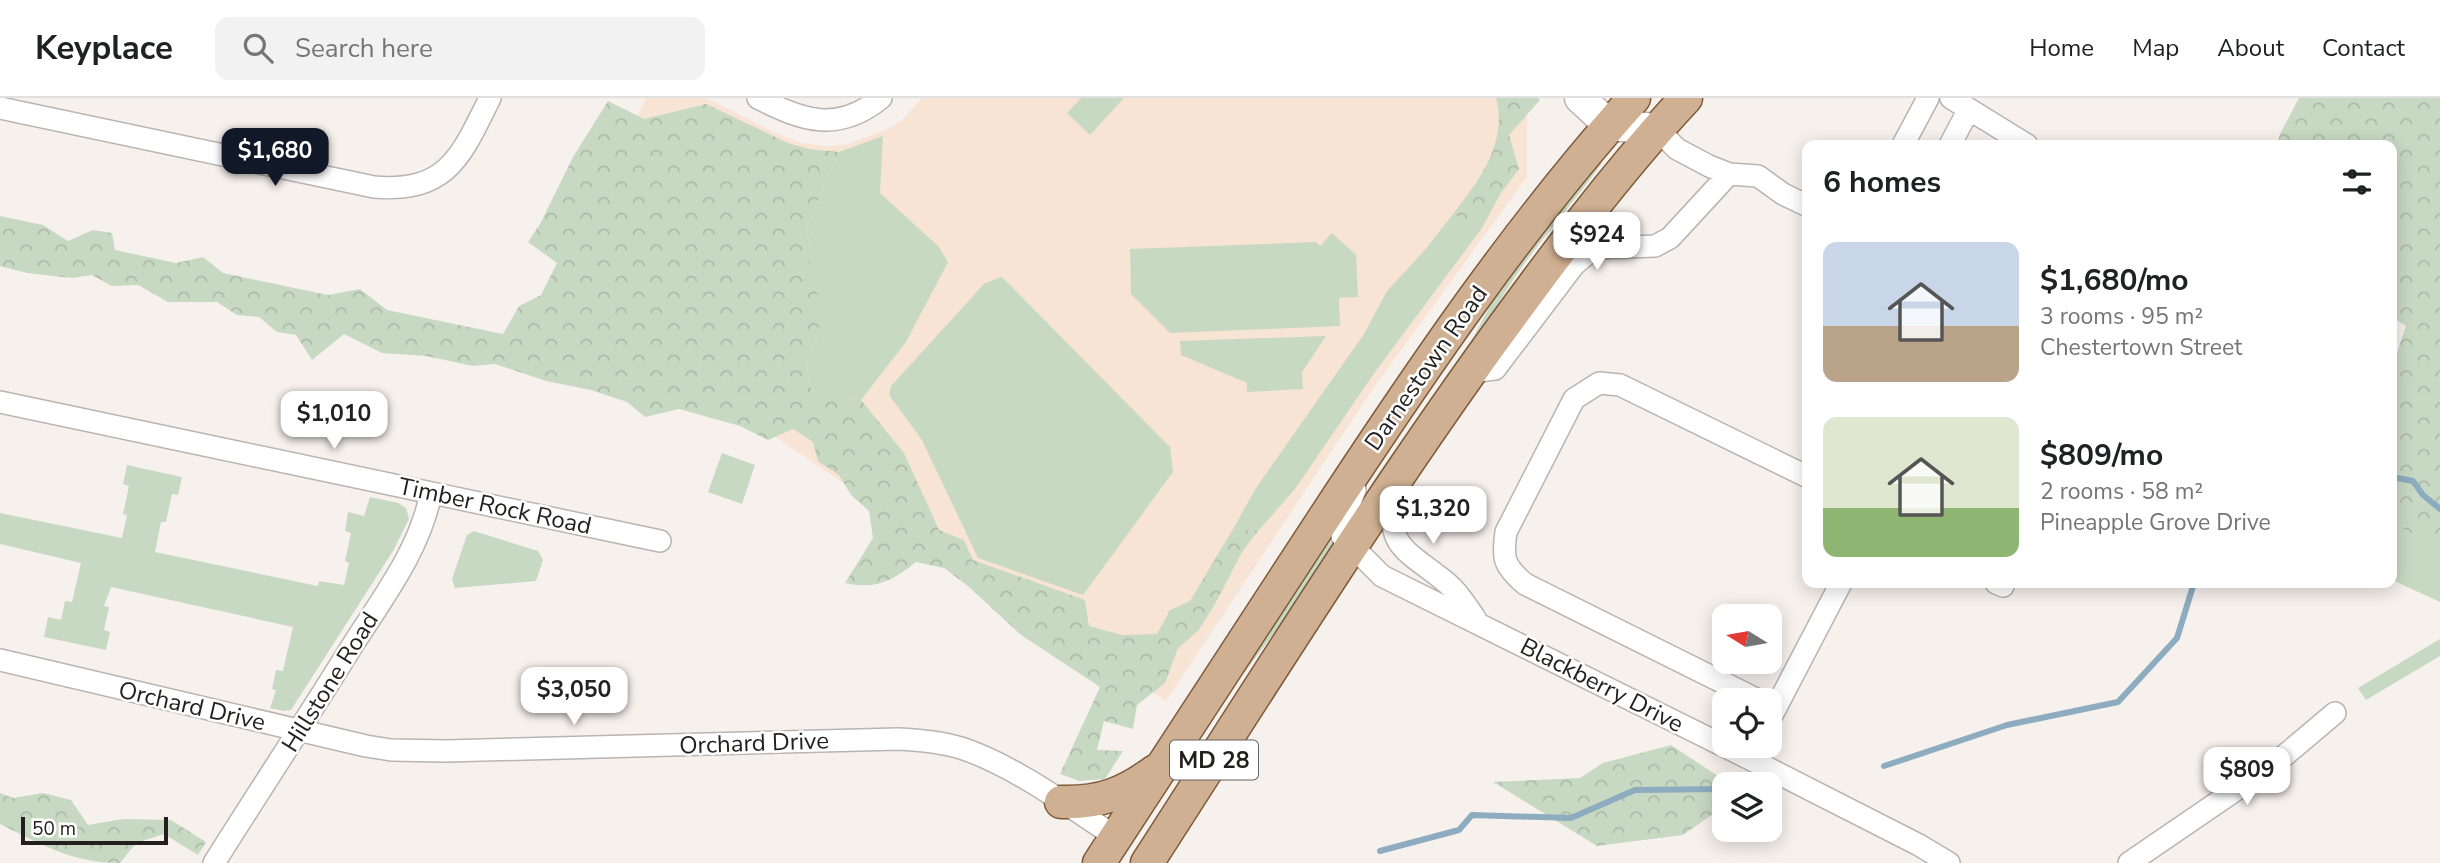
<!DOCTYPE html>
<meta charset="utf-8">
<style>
:root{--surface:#fff;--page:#f2f2f2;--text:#202124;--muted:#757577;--line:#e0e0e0;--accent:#111827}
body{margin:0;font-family:"Nunito Sans",sans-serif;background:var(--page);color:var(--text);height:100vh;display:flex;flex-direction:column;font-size:26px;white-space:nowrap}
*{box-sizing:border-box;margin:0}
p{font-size:23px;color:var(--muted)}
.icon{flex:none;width:38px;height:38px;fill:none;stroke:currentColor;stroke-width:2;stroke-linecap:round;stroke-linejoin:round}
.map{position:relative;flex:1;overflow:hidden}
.panel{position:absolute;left:1802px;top:42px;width:595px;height:448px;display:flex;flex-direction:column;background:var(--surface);border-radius:14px;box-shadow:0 4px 18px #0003}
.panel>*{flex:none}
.needle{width:46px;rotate:281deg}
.fabs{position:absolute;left:1712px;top:506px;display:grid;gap:14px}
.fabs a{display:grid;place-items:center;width:70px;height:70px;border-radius:14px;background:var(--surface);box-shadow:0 4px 18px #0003;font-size:35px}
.scale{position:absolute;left:21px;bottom:18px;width:147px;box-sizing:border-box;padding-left:7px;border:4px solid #221f1e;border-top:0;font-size:19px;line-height:24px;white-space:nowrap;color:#221f1e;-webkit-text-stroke:5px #fff;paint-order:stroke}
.price{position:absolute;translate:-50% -60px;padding:0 16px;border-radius:14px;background:#fff;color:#222;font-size:23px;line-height:46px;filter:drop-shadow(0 2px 4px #0008)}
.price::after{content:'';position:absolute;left:50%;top:42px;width:21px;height:16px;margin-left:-10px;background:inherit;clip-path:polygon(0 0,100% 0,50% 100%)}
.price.current{background:var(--accent);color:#fff}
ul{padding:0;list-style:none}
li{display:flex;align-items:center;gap:21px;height:175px;padding:0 21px}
li span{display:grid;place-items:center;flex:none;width:196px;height:140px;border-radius:14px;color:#555}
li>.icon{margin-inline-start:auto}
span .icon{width:84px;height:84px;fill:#fffc;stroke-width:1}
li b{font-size:30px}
h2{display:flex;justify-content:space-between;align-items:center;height:84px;padding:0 21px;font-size:30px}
header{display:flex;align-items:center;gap:42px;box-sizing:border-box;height:98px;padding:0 35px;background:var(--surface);border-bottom:2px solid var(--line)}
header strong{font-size:33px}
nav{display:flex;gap:38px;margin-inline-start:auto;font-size:24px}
.search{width:490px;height:63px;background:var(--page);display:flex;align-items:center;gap:18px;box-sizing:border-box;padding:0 24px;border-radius:14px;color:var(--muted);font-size:26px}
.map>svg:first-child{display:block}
</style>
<header>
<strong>Keyplace</strong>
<div class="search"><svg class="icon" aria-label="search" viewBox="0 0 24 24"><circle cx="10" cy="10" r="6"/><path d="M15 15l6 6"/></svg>Search here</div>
<nav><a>Home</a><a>Map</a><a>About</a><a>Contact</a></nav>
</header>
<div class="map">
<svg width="2440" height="765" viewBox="0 0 2440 765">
<defs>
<pattern id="forest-crowns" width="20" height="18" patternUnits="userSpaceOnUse" patternTransform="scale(1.75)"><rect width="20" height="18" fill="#c8d9c3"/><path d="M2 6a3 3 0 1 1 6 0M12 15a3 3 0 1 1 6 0" fill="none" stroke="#acbaa7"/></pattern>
</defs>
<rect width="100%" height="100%" fill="#f7f1ed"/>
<path fill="#f8e4d4" d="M646,0H706L780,37L802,45L826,48L845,47L886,32L903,21L922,0H1527V79L1372,292L1166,603L691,282L559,173Z"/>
<path fill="#c8d9c3" d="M1081,0H1124L1090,37L1067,15Z
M883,38L880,95L939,149L948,164L906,244L861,302L812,297L806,266L819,235L801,181L813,158L806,130L839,54Z
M1599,63H1602V65C1564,118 1517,166 1488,225L1356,414L1373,383L1474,238L1501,186Z
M1453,116L1482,130L1375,274L1295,391L1258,433L1233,431L1256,390L1364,236L1387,193L1424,153Z
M1332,135L1356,157L1358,199L1339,200L1340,228L1170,235L1131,196L1130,151L1316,144L1320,148Z
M1002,179L1170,349L1173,374L1083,497L978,460L922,342L889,297L891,288L985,185Z
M2440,196V504L2392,482V282Z
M1326,238L1302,274L1303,291L1247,294V285L1181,257L1180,243Z
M722,355L755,367L742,406L708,394Z
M127,367L182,379L178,397L172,396L166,424H161L155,454L318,488L319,483L344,487L349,465L345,463L351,435L345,433L348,414L364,418L370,399L398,405L406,410L409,421L393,453L291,612L284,613L270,610L276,592L272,591L276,572L283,573L293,529L111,489L104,508L109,509L104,532L110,534L106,552L44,539L48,519L61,522L65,503L72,504L81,465L0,446V415L122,440L127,417L123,416L129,388L123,386Z
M474,433L538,453L543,462L536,483L455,490L452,481L467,437Z
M1332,434L1333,447L1337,453L1240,580L1236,578Z
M2440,541V558L2366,602L2358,590Z"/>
<path fill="url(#forest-crowns)" d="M1496,0H1538L1540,2L1509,37L1519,71L1501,95L1482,130L1453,116C1479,83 1508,45 1496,0Z
M2299,0H2440V449L2392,425V269L2406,228L2392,219V47H2277L2280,36Z
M608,3L644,21L706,6L788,45L809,51L839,54L806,130L813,158L801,181L817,191L819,235L806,266L812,296L861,302L904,355L939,432L964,442L973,462L1085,502L1089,528L1122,537L1157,536L1170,512L1190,503L1233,431L1258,433L1242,454L1215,506L1198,533L1178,550L1165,585L1137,607L1133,631L1104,623L1097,652L1123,653L1105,681L1080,683L1060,676L1100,589L1021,537L968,488L944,470L916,464C892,483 876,492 845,485L873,440L869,413L851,397L839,377L818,363L813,344L793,331L768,342L740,328L679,311L645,319L627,304L591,292L546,283L495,266L473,268L426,258L382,255L344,236L312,262L296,237L277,234L259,219L237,217L217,204H168L138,187L112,188L92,177L72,180L27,175L0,168V118L43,127L68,143L93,132L112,135L115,152L176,165L203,159L223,175L328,197L360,191L387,212L503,236L519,208L541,197L557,165L528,144L540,126L573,59Z
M1671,647L1730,686H1724V713L1713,716L1683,737L1597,748L1493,684L1580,680L1603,665Z
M0,695L13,700L43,695L71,702L88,727L123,721L171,722L206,744L198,757L164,736L136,745L120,765C72,765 43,747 0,726Z"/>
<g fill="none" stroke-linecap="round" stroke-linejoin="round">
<path stroke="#8eacbf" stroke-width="6" d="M2392,379L2413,383L2423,397L2440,411
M1884,668L2007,627L2118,604L2177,540L2194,485
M1380,753L1459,732L1472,717L1571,720L1635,692L1724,691"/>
<defs>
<path id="street" d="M758,0C803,23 838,35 881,0
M1951,0L2027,47
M0,10L374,89C448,95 461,58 490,0
M1657,31L1677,51L1709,68L1729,76L1758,78L1783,96L1808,108
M1903,47L1928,0
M1950,47L1969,11
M1470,274L1495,271L1574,167L1588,155L1599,150L1655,148L1670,140L1729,76
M0,304L660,443
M1400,389C1379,449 1408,452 1448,486C1459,495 1467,509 1475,520
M1355,392L1343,422L1342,438L1382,478L1750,661L1919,747L1949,765
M1996,485L2003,488L2004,485
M0,562L366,648L391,652L447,653L898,641C919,642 941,644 961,650C1013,667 1070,709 1116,739
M1758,602L1525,486C1504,468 1502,461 1506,434L1574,301L1599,285L1620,287L1808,379
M1769,623L1841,485
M214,765C260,692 308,619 354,545C384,498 420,451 431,395
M2129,765L2278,663L2335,615"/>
<path id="secondary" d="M1580,0L1609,27L1657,31"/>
<path id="primary" d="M1061,704C1100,705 1124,696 1155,673
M1099,765C1176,648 1251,531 1328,414C1422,271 1519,128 1634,0
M1147,765C1260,590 1370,413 1492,244C1553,160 1615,76 1686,0"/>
</defs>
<use href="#street" stroke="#bab4b1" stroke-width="24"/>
<use href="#secondary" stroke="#bab4b1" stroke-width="33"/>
<use href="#primary" stroke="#7e5b3b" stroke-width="35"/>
<use href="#street" stroke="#fff" stroke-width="21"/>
<use href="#secondary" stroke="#fff" stroke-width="30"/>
<use href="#primary" stroke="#d0b092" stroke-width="32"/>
</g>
<g text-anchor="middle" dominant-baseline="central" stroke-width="5" stroke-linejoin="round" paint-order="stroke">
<rect fill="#fff" stroke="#646262" stroke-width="2" x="1170" y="642.5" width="88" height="39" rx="5"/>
<g font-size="23" font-weight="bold" fill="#221f1e">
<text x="1214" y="662">MD 28</text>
</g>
<g font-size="24" fill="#221f1e" stroke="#fff">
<text transform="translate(1426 270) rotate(-55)">Darnestown Road</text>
<text transform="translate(495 408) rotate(12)">Timber Rock Road</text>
<text transform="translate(330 584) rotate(-58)">Hillstone Road</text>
<text transform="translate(1602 587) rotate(27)">Blackberry Drive</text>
<text transform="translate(192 608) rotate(13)">Orchard Drive</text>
<text transform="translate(754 645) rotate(-2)">Orchard Drive</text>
</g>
</g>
</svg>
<div class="fabs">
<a><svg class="needle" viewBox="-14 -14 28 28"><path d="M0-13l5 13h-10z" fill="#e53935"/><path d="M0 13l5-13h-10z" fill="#757577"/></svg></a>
<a><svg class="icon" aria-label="locate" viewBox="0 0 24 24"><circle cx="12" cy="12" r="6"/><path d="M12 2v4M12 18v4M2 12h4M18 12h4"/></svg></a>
<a><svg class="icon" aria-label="layers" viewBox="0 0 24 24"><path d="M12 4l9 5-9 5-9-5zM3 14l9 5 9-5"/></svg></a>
</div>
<div class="scale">50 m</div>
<b class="price current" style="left:275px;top:90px">$1,680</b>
<b class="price" style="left:1597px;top:174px">$924</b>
<b class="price" style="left:334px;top:353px">$1,010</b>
<b class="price" style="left:1433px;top:448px">$1,320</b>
<b class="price" style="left:574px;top:629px">$3,050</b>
<b class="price" style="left:2247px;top:709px">$809</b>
<section class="panel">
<h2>6 homes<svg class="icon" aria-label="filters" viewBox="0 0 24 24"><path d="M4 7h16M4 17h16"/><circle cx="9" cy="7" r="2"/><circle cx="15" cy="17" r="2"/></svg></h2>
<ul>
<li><span style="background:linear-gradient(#c9d6e8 60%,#b9a48a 0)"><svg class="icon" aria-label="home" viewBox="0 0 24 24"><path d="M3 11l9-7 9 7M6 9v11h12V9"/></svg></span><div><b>$1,680/mo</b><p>3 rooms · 95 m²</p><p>Chestertown Street</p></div></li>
<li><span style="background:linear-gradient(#dfe7d0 65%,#8fb573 0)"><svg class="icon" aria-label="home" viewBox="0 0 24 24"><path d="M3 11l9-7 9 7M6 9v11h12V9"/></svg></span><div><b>$809/mo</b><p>2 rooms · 58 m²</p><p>Pineapple Grove Drive</p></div></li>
</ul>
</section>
</div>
